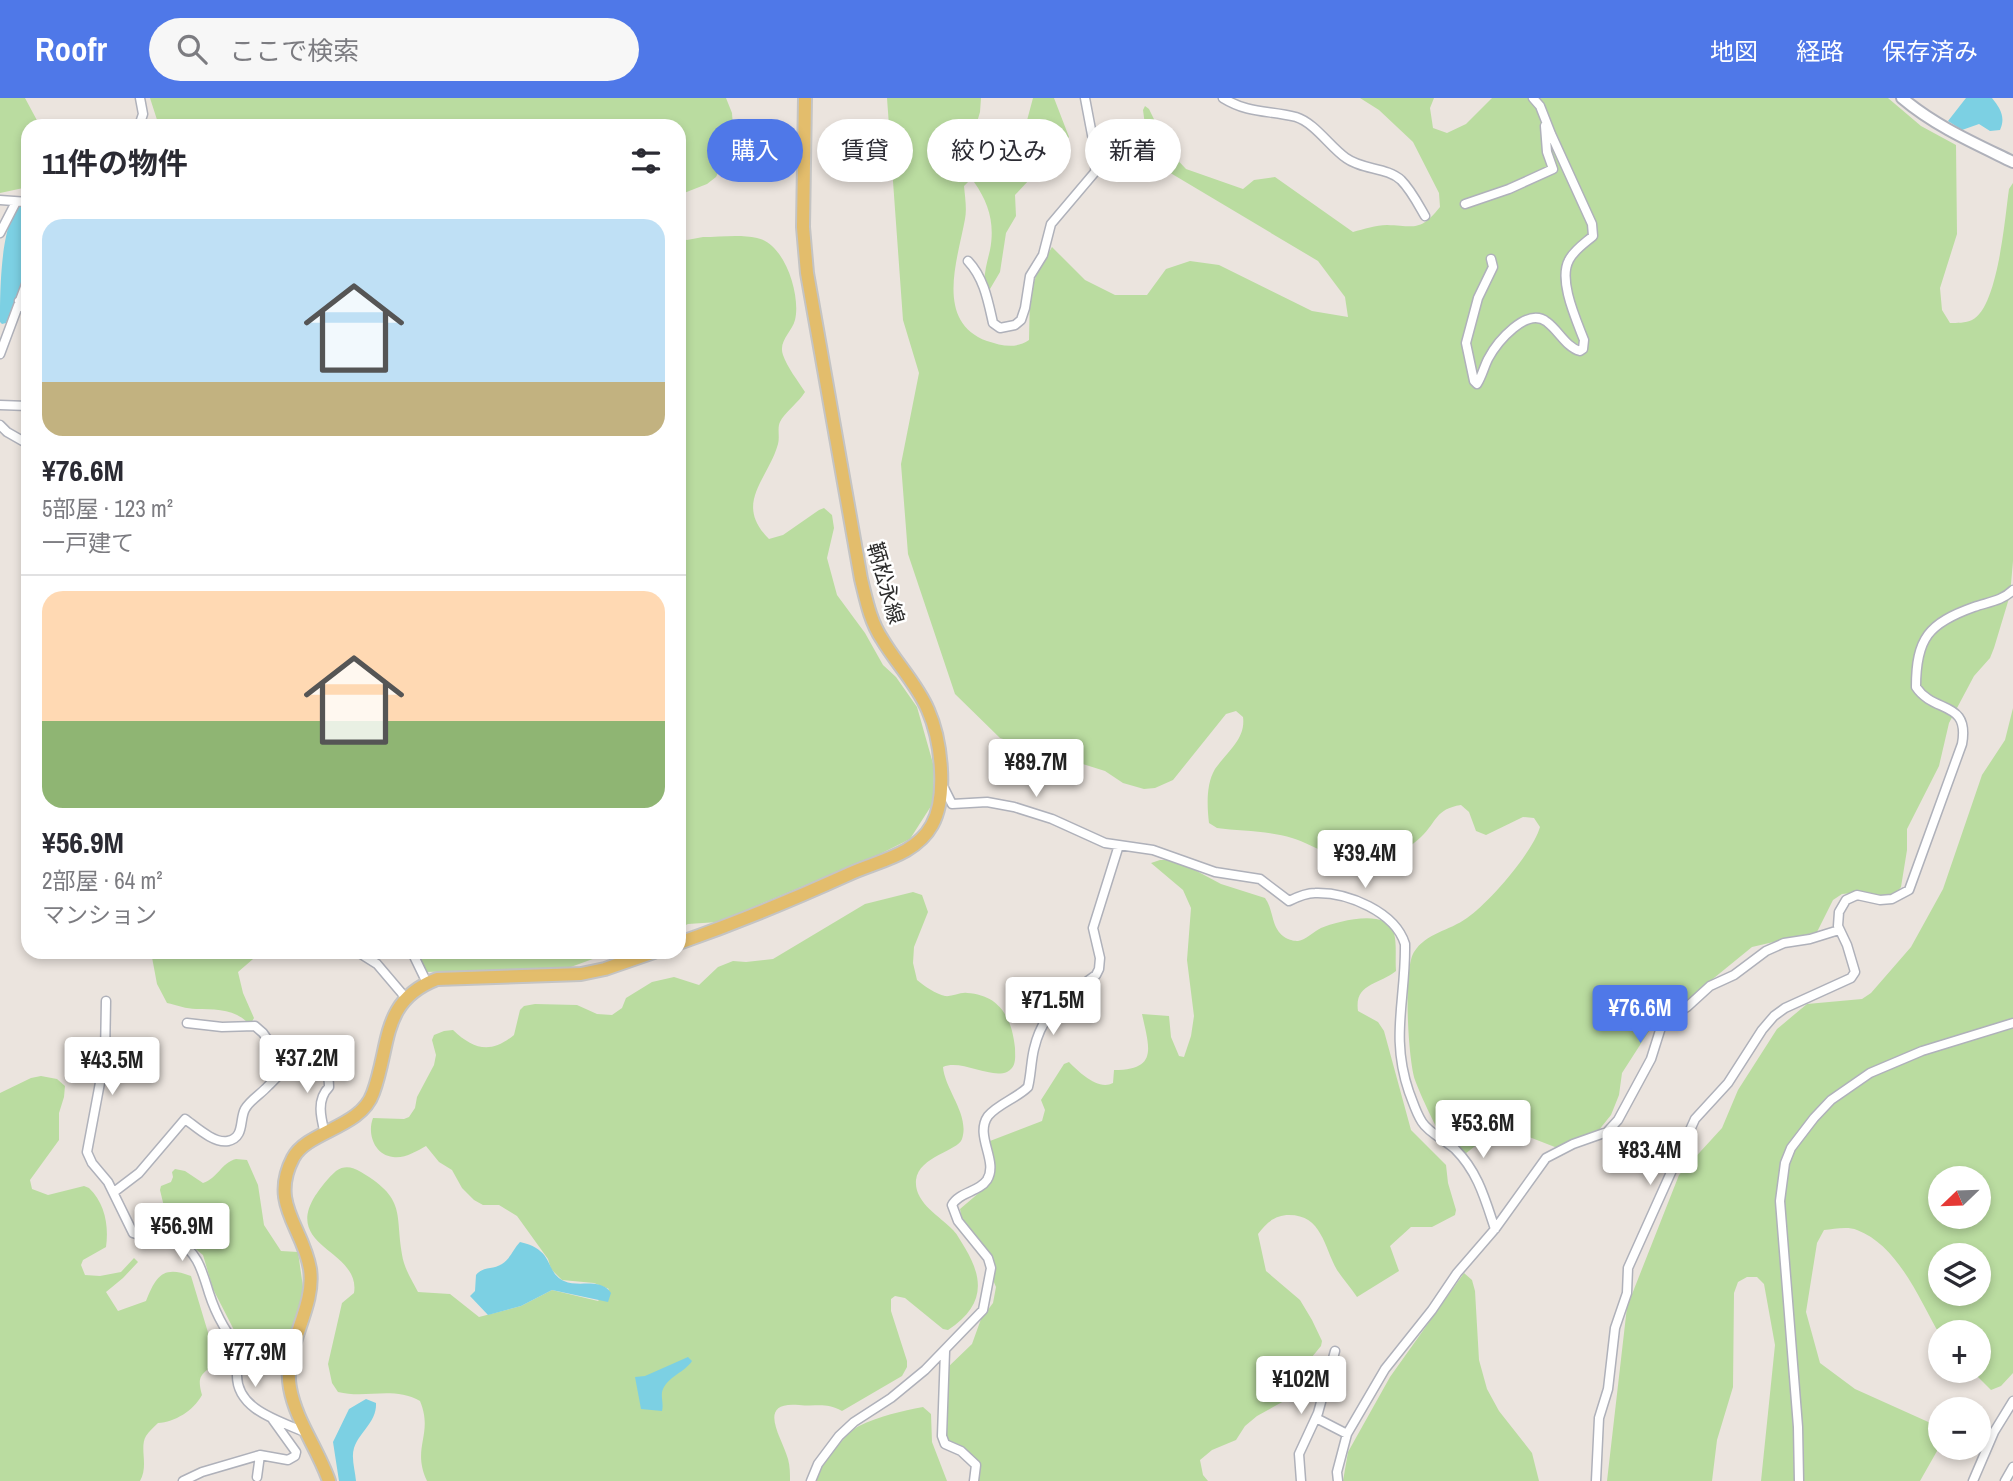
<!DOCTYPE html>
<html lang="ja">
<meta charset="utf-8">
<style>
:root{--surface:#fff;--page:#f7f7f7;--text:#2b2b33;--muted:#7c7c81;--line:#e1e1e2;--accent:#4f78e8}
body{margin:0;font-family:"Archivo Narrow","Noto Sans JP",sans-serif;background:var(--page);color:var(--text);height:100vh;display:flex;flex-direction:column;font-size:26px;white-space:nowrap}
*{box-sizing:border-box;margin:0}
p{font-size:23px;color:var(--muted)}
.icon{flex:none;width:38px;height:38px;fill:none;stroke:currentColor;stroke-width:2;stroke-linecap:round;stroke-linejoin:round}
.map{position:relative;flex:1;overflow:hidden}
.details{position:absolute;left:21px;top:21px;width:665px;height:840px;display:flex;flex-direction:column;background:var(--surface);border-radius:21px;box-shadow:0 4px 10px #0003}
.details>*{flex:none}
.banner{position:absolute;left:707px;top:21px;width:665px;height:63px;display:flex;gap:14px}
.needle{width:46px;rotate:247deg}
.buttons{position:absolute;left:1928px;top:1068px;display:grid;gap:14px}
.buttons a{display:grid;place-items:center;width:63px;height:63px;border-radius:50%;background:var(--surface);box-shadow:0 4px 10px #0003;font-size:35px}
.price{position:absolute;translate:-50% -60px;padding:0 16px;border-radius:7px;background:#fff;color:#222;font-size:23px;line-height:46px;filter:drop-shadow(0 2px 4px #0008)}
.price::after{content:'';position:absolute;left:50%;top:42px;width:21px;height:16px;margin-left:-10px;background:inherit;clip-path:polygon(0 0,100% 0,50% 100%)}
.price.active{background:var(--accent);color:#fff}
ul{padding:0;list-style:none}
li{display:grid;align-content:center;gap:14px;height:371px;padding:0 21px}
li+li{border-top:2px solid var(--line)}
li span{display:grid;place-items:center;height:217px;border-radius:21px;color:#555}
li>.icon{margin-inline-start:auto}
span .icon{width:126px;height:126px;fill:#fffc;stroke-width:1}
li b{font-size:30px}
h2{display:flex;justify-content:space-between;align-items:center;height:84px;padding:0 21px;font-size:30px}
.pill{padding:0 24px;border-radius:32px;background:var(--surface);box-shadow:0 4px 10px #0003;font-size:24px;line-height:63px}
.pill.active{background:var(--accent);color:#fff}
header{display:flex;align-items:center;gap:42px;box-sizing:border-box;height:98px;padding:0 35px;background:var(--accent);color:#fff}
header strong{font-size:33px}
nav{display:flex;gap:38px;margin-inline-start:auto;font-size:24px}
.search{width:490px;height:63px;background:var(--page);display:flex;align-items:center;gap:18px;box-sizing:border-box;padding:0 24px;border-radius:38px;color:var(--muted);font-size:26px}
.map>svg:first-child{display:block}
</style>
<header>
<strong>Roofr</strong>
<div class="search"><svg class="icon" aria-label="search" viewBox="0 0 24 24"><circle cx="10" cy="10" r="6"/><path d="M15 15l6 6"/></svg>ここで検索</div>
<nav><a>地図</a><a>経路</a><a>保存済み</a></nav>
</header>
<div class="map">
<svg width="2013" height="1383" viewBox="0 0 2013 1383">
<rect width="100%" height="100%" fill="#ebe4de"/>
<path fill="#badca0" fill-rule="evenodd" d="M0,0H25L40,28H28V89L0,95Z
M150,0H726L732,15L734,43L716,79L707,86L679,97V28H159Z
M887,0H981L980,14L970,48L1018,56L1033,0H1054L1069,39L1015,97L1016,118L1006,135L1000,174L990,191H985C983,177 987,165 990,152C995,126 989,105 974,84L969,83L964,88C965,99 967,111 965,121C958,161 934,223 987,243C1002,248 1016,251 1029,242L1030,195L1037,175L1052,149L1085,182L1115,197H1147L1166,171L1190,163L1219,167L1312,213L1348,219L1345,199L1318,163L1157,67L1147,42L1143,12L1145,8L1149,11L1170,54L1186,71L1243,91L1254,82L1275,79L1353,134C1364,131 1376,127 1387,127C1415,128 1420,134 1440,109L1439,95L1413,44L1379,12L1360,0H1434L1430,10L1433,30L1447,35L1466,26L1492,0H1888L1921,28L1956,47L1957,136L1940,190L1942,212L1950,225C1956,225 1966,225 1972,222C1998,210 2005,119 2009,91L2013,85V463L2010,497L1994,550L1990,560L1974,578L1949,625L1939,668L1907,731V752L1901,789L1895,797L1885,800L1853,795L1842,796L1833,802L1817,834L1752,849L1649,933L1622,975L1619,997L1611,1017L1590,1043L1582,1048L1560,1051L1511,1032L1483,1042L1461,1059C1456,1055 1449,1050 1446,1045C1436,1031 1421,998 1415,982C1408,962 1403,871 1414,854C1426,835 1449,833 1467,820C1489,805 1533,754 1540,729L1534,720L1523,719L1486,737L1476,733L1469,714L1461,707C1435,711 1437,724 1421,739C1410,750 1389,761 1374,764C1342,769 1320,749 1292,740C1271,733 1240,733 1217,730L1209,725C1207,708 1206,686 1215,671C1227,654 1246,641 1243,619L1236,613L1226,616L1173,682L1155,690L1144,691L1123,685L1105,673L1000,640L955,596L908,456L901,366L919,275L903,222Z
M703,139C720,139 740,136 757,140C785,145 801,198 795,222C792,234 778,243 783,257C787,269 798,283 805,294C799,304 784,315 780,324C777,330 780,339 778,346C768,382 733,405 769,441L783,437L819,412L824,410L832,417L834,430L827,460L837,497L865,535L883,567L896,579L917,609L934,669L933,705L910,741L880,756L718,824L688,826L679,830V140L687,142Z
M2013,610V1275L2001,1288L1991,1292L1971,1272H1979V1234H1941V1239C1920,1203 1899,1148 1857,1132C1848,1128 1834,1131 1824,1132L1817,1145L1806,1214L1820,1265L1855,1291L1935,1327L1941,1333V1346L1920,1383H1761L1775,1247L1764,1186L1757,1179H1747L1738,1184L1734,1195L1733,1289L1717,1342L1712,1383H1607L1627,1209L1679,1077L1722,1030L1738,992L1777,931L1807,906L1862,901L1871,895L1911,849L1943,791L1982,677L2005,642ZM1941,1080H1979V1118H1941ZM1941,1157H1979V1195H1941Z
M1160,762H1176L1221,786L1265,800C1275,814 1270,832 1288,841C1290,842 1295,843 1298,843C1306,842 1314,833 1321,830C1338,823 1388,810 1394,835C1397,847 1395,861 1396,873C1379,887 1354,885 1358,913L1378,924L1384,933L1411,1032L1446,1067L1448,1085L1456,1112L1455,1117L1432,1129H1411L1390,1148L1399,1173L1357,1199C1351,1190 1343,1181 1337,1172C1324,1149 1322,1117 1289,1117C1275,1117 1266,1125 1258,1136L1266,1173L1300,1202L1312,1222L1322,1243L1321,1248L1307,1265L1284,1303L1257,1318L1245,1328L1236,1342L1212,1352L1200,1362L1203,1377L1208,1383H978V1371L954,1351L945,1338L946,1271L972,1246L981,1221L993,1205L996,1189L982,1156L963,1126L960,1111L987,1088L992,1061L990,1043L1042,1023L1045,1012L1041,1002L1064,966L1069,964C1079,974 1098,993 1113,985L1114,972C1159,972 1149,949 1142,916L1169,918L1171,939L1179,958L1184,959L1191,938L1194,918L1187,862L1191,810L1183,792L1151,765Z
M913,794L922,797L928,814L914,849L913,865L917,882C924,888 936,896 945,898C952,899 960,894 967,895C1000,897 1012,920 1015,950C1015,959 1017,969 1007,974C990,981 961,961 943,969C945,992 970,1017 962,1041C958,1053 919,1058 916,1082C914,1105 940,1118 953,1132C958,1137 961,1144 965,1150C986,1185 982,1209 948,1232L943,1231L905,1200L895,1198L891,1201V1213L907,1263V1269L902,1278L842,1313C825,1304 818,1309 799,1307C755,1303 782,1339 788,1361C790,1368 790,1376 790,1383H427C411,1349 434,1337 420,1303C393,1288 366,1301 338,1294L332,1285L328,1266L342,1205L354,1195C361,1152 283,1150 315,1098C321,1089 328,1080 336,1073C345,1067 352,1069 361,1074C410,1103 393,1118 404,1165C407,1175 413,1184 418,1194L450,1196L479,1219L521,1208L552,1192L598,1203L609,1191L594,1185L562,1182L551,1171L548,1161L517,1118L499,1107H483L474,1102L462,1090L452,1072L439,1064L426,1048C417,1053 404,1061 393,1059C374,1057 367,1035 373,1020L404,1021L409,1019L415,1010L417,999L434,967L436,957L432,942L434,937L444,933L453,932C474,952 491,956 514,937L520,912L524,908L535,906L577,907L597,916L612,917L622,910L626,900L652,884L674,879L699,887L718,869L733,863L746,864L773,861L865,806Z
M151,854H252L253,861L238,874L243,895L254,920L250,927C236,911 216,911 196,911C187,911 176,907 167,905L157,886Z
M417,854H612L568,870L426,874Z
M41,978L57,981L65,988L64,999L59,1015V1042L30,1082L32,1091L48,1097L84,1088L89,1090C105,1105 109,1128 106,1149L83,1162L81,1167L85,1177L100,1178L121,1174L134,1160L138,1164L123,1180L106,1194L118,1213L146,1203C156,1178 163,1167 191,1178L216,1261C206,1278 195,1273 202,1297C193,1313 175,1324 158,1325C154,1329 149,1333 146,1338C139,1350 149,1367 140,1383H0V995L31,980Z
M236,1061L247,1062L258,1087L264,1127L281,1153L298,1154L304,1196L294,1244L282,1254L246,1241L234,1232L213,1191L203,1157L186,1143L167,1121L160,1092L161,1088L171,1084L173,1079L172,1074L175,1071L185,1073L203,1085C218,1080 221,1065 236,1061Z
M1464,1175L1472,1182L1475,1193L1479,1262L1487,1291L1499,1313L1532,1355L1539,1383H1343L1348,1354L1390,1279Z
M923,1309L931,1316L932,1344L947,1383H813C821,1368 844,1336 859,1328C879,1318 902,1313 923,1309Z"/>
<path fill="#7cd0e3" d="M1966,0H1992C2000,10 2006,19 2000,32L1990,33L1979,26L1962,32L1948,23Z
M21,107H28V171L6,225L2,226L0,224C0,197 0,122 21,107Z
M520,1144C556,1152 544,1174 564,1183C579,1190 600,1179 611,1195L608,1204L552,1192L521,1208L488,1217L470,1198L475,1193L476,1177C483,1168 493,1172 502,1166C511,1160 513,1151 520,1144Z
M688,1259L692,1263C684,1275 670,1277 663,1291C660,1298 664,1305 662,1313L641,1311L635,1279L645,1278Z
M366,1301L376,1305C377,1324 360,1333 354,1350C351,1360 355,1372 356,1383H339L333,1344L349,1311Z"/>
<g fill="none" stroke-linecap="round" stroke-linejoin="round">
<defs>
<path id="street" d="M1223,0C1249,16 1269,12 1296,19C1315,25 1330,49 1346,60C1362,72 1387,69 1401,82C1411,92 1418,106 1425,118
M139,28L143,16L140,0
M0,102L28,104
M1465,106L1509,91L1553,71L1547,54L1545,28
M0,135L16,104
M1491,161L1493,169L1478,200L1466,245L1474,283L1477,286C1482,278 1484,269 1488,261C1497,244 1527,208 1547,224C1559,233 1566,249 1580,253L1583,251L1584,242C1576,221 1558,182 1569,162C1574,152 1585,145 1593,138L1592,126L1551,36L1540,8L1533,0
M968,163C984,180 988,203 993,225L1000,230L1015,227L1021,222L1025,210L1030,178L1043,157L1051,126L1095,74L1096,58L1085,0
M19,203L28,216
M0,256L28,181
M0,307L28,308
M0,327L7,334L28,346
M942,686L952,706L987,704L1014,709L1052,721L1105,745L1153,752L1215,774L1260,781L1289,803C1297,799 1306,795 1315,795C1348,794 1395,814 1405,846C1406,901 1390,939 1409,994C1413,1004 1416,1015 1422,1024C1429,1035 1445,1042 1455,1051C1478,1074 1485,1101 1495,1131
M358,854L377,866L405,899
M412,854L427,885
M106,903L105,958L87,1054L92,1065L108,1084L133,1135C147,1140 162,1136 176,1142C198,1154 202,1173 209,1195C216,1217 229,1240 244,1256
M187,925L222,929L255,928L263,935L287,969
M114,1094L139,1075L185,1021C195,1028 214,1046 228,1043C245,1039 239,1022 245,1011C250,1002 261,996 268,988C283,974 295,954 318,966C327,971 329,979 329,989C316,1002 321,1020 325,1036
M945,1253L942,1338L945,1346L961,1353L976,1367L974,1383
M289,1268L287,1262L277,1261L255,1252C243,1257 238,1262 237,1276C236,1312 280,1323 307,1335
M1316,1320L1347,1336
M257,1379L260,1357
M183,1383L202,1374L260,1357L288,1362L295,1358L296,1354L273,1322
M811,1383L818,1366L839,1338L854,1324L891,1300L925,1272L983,1212L991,1170L988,1160L958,1123L952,1107C959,1094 979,1094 987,1082C999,1063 974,1038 988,1018C998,1006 1017,1000 1028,989C1031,977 1031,963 1034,951C1043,912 1066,899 1096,877L1099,871L1100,860L1093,830L1119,747
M1301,1383L1299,1356L1318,1315L1335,1253
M1338,1383L1337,1374L1347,1336L1385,1271L1432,1212L1457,1175L1495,1131L1546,1060L1573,1046L1607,1034L1618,1022L1651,961L1662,926L1666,921L1687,909L1710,888L1734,877L1766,853L1784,845L1810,841L1839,832
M1596,1383L1599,1320L1608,1291L1615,1230L1627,1195L1628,1170L1695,1021L1728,985L1762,932L1774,918L1785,910L1851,880L1855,874L1847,847L1838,828L1839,814L1846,802L1857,797L1880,802L1892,801L1909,792L1962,646C1970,602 1934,616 1916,589C1916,540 1929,525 1974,509C1988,504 2002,503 2013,492
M1799,1383L1798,1329L1780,1103L1785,1065L1791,1050L1814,1020L1831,1002L1870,975L1922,953L2013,925
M1973,1383L1994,1334L2013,1303
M2005,1383L2013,1369"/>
<path id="secondary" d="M1902,0C1935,28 1974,45 2013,64"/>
<path id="primary" d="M679,845C736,825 792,802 847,777C876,763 915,758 932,727C948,698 941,641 928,612C917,586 896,565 882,541C870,523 866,501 861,481L807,175L803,129L805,0
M329,1383C318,1351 296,1323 290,1290C282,1250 316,1211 310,1171C303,1129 269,1106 293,1060C307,1033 361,1030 373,995C391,947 380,903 437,881L581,876L605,871L654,854"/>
</defs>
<use href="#street" stroke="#afb1ba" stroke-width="11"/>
<use href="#secondary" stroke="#afb1ba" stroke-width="14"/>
<use href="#primary" stroke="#c4c4c4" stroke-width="16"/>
<use href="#street" stroke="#fff" stroke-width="8"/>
<use href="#secondary" stroke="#fff" stroke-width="10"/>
<use href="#primary" stroke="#e3bd6c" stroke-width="12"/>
</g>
<g text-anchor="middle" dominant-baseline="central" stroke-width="5" stroke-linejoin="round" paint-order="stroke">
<g font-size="21" fill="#2b2b2b" stroke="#fff">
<text transform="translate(886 485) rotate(74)">鞆松永線</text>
</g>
</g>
</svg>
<div class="buttons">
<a><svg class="needle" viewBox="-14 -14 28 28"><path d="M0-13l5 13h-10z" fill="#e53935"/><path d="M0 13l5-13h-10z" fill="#7c7c81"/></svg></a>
<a><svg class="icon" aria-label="layers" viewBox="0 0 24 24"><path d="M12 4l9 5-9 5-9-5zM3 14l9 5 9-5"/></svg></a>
<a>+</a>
<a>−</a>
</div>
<b class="price" style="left:1036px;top:701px">¥89.7M</b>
<b class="price" style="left:1365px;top:792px">¥39.4M</b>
<b class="price" style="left:1053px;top:939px">¥71.5M</b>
<b class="price active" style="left:1640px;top:947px">¥76.6M</b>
<b class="price" style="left:307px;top:997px">¥37.2M</b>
<b class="price" style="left:112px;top:999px">¥43.5M</b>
<b class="price" style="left:1483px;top:1062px">¥53.6M</b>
<b class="price" style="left:1650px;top:1089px">¥83.4M</b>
<b class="price" style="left:182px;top:1165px">¥56.9M</b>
<b class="price" style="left:255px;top:1291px">¥77.9M</b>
<b class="price" style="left:1301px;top:1318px">¥102M</b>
<div class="banner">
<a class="pill active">購入</a>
<a class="pill">賃貸</a>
<a class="pill">絞り込み</a>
<a class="pill">新着</a>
</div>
<section class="details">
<h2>11件の物件<svg class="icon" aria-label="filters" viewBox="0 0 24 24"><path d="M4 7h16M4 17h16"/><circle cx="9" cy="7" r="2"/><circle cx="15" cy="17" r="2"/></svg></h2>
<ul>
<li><span style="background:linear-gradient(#bfe0f5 75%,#c2b280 0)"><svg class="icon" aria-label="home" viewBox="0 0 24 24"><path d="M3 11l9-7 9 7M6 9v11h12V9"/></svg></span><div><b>¥76.6M</b><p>5部屋 · 123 m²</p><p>一戸建て</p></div></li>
<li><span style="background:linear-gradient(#ffd9b3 60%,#8fb573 0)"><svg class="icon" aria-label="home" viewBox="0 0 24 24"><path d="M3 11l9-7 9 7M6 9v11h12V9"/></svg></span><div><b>¥56.9M</b><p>2部屋 · 64 m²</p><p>マンション</p></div></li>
</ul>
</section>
</div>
